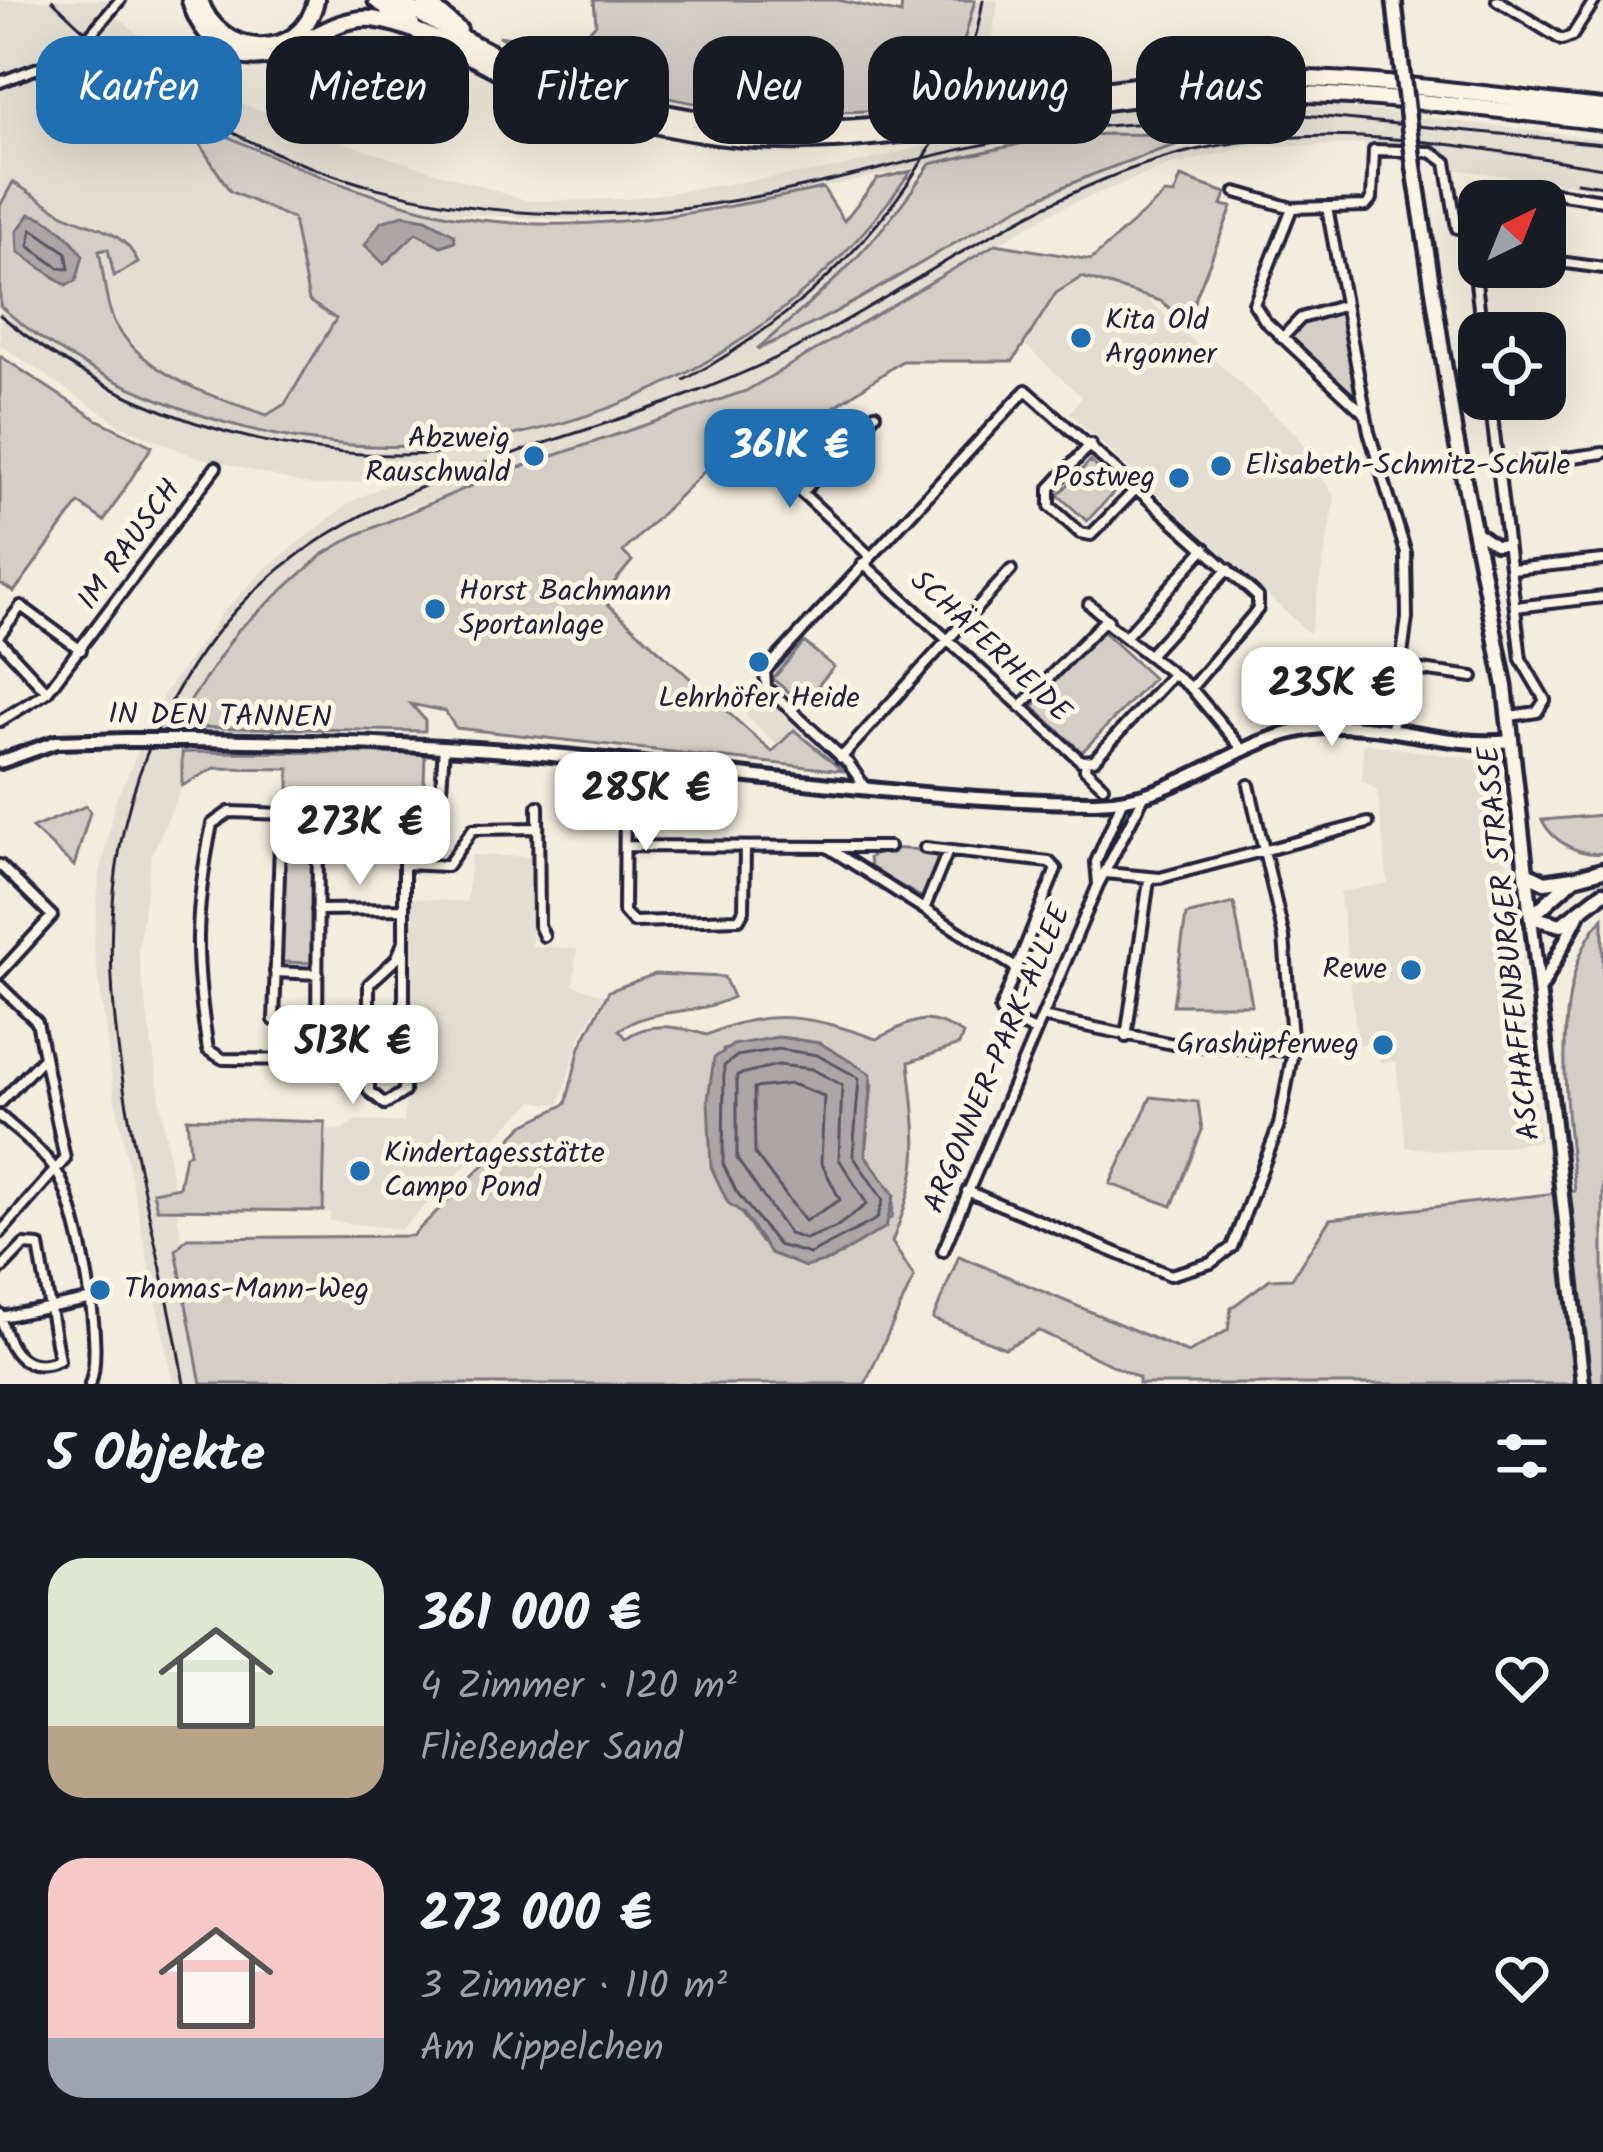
<!DOCTYPE html>
<html lang="de">
<meta charset="utf-8">
<style>
:root{--surface:#171b24;--page:#20242c;--text:#f1f3f6;--muted:#9ea1a6;--accent:#1f6fb2}
body{margin:0;font-family:Kalam,sans-serif;background:var(--page);color:var(--text);height:100vh;display:flex;flex-direction:column;font-size:45px;white-space:nowrap}
*{box-sizing:border-box;margin:0}
p{font-size:39px;color:var(--muted)}
.icon{flex:none;width:66px;height:66px;fill:none;stroke:currentColor;stroke-width:2;stroke-linecap:round;stroke-linejoin:round}
.map{position:relative;height:1384px;overflow:hidden}
.panel{display:flex;flex-direction:column;background:var(--surface);flex:1}
.panel>*{flex:none}
.hud{position:absolute;left:36px;top:36px;width:1533px;height:108px;display:flex;gap:24px}
.needle{width:78px;rotate:43deg}
.controls{position:absolute;left:1458px;top:180px;display:grid;gap:24px}
.controls a{display:grid;place-items:center;width:108px;height:108px;border-radius:24px;background:var(--surface);box-shadow:0 12px 48px #0002;font-size:60px}
.price{position:absolute;translate:-50% -102px;padding:0 27px;border-radius:24px;background:#fff;color:#222;font-size:39px;line-height:78px;filter:drop-shadow(0 3px 6px #0008)}
.price::after{content:'';position:absolute;left:50%;top:72px;width:36px;height:27px;margin-left:-18px;background:inherit;clip-path:polygon(0 0,100% 0,50% 100%)}
.price.selected{background:var(--accent);color:#fff}
ul{padding:0;list-style:none}
li{display:flex;align-items:center;gap:36px;height:300px;padding:0 48px}
li span{display:grid;place-items:center;flex:none;width:336px;height:240px;border-radius:36px;color:#555}
li>.icon{margin-inline-start:auto}
span .icon{width:144px;height:144px;fill:#fffc;stroke-width:1}
li b{font-size:51px}
h2{display:flex;justify-content:space-between;align-items:center;height:144px;padding:0 48px;font-size:51px}
.tag{padding:0 42px;border-radius:36px;background:var(--surface);box-shadow:0 12px 48px #0002;font-size:42px;line-height:108px}
.tag.selected{background:var(--accent);color:#fff}
.map>svg:first-child{display:block}
</style>
<div class="map">
<svg width="1603" height="1384" viewBox="0 0 1603 1384">
<rect width="100%" height="100%" fill="#f3edde"/>
<filter id="ink" filterUnits="userSpaceOnUse"><feTurbulence type="fractalNoise" baseFrequency=".00833" numOctaves="2"/><feDisplacementMap in="SourceGraphic" scale="24" xChannelSelector="R" yChannelSelector="G"/><feConvolveMatrix kernelMatrix="1 2 1 2 8 2 1 2 1" color-interpolation-filters="sRGB"/></filter>
<g filter="url(#ink)">
<path fill="#e3ded2" d="M0,0H112L106,8L171,61L241,103L362,149L529,201L627,199L837,168L977,133L1157,107H1340L1603,139V188L1453,169L1448,152L1367,144L1250,147L1167,166L1054,211L746,391L409,508L322,555L238,630L181,715L182,786L151,856L138,952L203,1384H173L114,1094L94,944L99,879L115,802L165,692L223,612L266,568L349,503L403,477L314,486L194,456L123,427L0,345V306L80,365L240,430L369,450L503,440L637,398L742,338L837,259L900,188L922,177L893,221L851,270L761,347L839,310L1024,205L1122,162L1203,135L1046,138L754,203L681,215L579,221L434,212L337,184L183,116L230,191L293,219L309,301L337,319L285,404L268,415L171,376L147,359L115,323L99,251L135,254L111,232L98,224H83L13,183L0,206Z
M975,0H998L993,36L971,79L956,85Z
M1082,277L1142,294L1296,434L1335,498L1310,634L1069,413L1082,397L1026,346L1030,329L1056,293Z
M764,694L801,728L782,749L747,717L744,707Z
M1363,743L1478,760L1495,770L1540,1141L1459,1152L1406,1147L1396,1062H1380L1379,1044L1358,1045L1340,892L1388,883L1377,789L1362,782Z
M471,855L533,857L532,946L577,949L573,985L604,995L579,1040L559,1105L533,1101L401,1229L330,1221V1212L323,1211L325,1130H342L357,1120L404,1123L412,898L467,902Z"/>
<path fill="#d4cfc6" stroke="#7b7880" stroke-width="3" fill-rule="evenodd" d="M594,0H838L901,14L902,0H975L947,104C778,123 651,114 498,36L571,47L596,24Z
M181,115C262,153 343,190 430,211C556,241 699,214 823,188L844,221L877,179L911,171C748,408 451,508 181,408C114,383 54,354 0,306V206L13,182C29,192 45,203 62,213C89,228 124,228 138,263L114,276L108,249L99,251C104,273 105,305 116,325C147,377 214,397 267,415L285,404L336,319L309,301L293,219L230,191Z
M1108,134L1207,135C1145,154 1085,175 1026,204C935,250 852,311 757,349C830,287 877,245 930,164L1046,138Z
M1181,177L1226,193L1222,205L1232,207L1186,322L1161,301L1082,277L1056,293L1013,361H902L771,450L736,420L718,440L727,449L623,552L632,561L601,598L772,752L794,730L843,771L456,728L445,711L411,704L425,720V731L181,727V715L238,630L322,555L354,536L494,476L746,391L996,244L1091,260L1165,194L1174,195Z
M1336,309L1344,316L1355,399L1291,339L1301,325Z
M0,356L96,419L152,446L104,521L79,503L14,592L0,583Z
M1090,461L1119,487L1087,521L1058,495Z
M1100,629L1153,678L1082,752L1033,707Z
M804,642L834,667L802,704L773,679Z
M182,752L425,753L424,785L405,802L364,801L363,812L347,805L289,806V769L214,768L182,786Z
M86,806L90,812L74,866L32,828Z
M1603,815V853C1579,856 1553,842 1542,820Z
M284,818H317L314,963L282,962Z
M881,848L929,850L939,860L923,898L871,869L869,858Z
M1234,903L1252,1005H1173L1186,915Z
M1603,918V1384H1139V1378L1039,1331L1005,1348L933,1319L959,1256L1188,1353L1228,1330L1231,1308L1270,1279L1292,1278L1330,1219L1575,1191C1567,1115 1547,978 1603,918Z
M655,974L724,977L733,997C692,1018 655,1005 619,1030L626,1038C650,1020 680,1027 707,1035C770,1006 814,1017 876,1039C915,1021 923,1010 963,1034L959,1045L909,1062C917,1145 924,1161 892,1242L914,1277L865,1384H201L176,1250L187,1238L412,1236L524,1125L566,1104L580,1047L609,991ZM777,1037L796,1039L872,1084L865,1155L894,1195L892,1218L761,1242L735,1204L723,1050Z
M1151,1097L1198,1102L1202,1130L1172,1206L1110,1184Z
M187,1118L325,1122L323,1211L157,1209L153,1192L179,1187L185,1155L190,1153Z"/>
<path fill="#aca7a6" stroke="#75727b" stroke-width="3" d="M30,214C51,218 72,238 83,256L76,281L66,285L18,252L17,231Z
M403,215L426,219L454,234L455,241L441,246L416,233L384,264L365,245L381,222Z
M778,1037L820,1043L871,1074L865,1155L894,1195L886,1227L831,1260L805,1267L770,1253L743,1213L728,1203L711,1167L708,1099L714,1058L733,1045Z"/>
<g fill="none" stroke-linecap="round" stroke-linejoin="round">
<path stroke="#595766" stroke-width="3" d="M32,229L66,252L69,269L59,268L29,246Z
M779,1049L817,1055L859,1078L853,1156L883,1200L877,1219L810,1254L778,1245L736,1191L723,1164L724,1066L737,1056Z
M778,1065L812,1069L842,1085L839,1159L867,1204L835,1228L805,1239L789,1234L737,1159V1075Z
M791,1084L824,1096L821,1162L840,1200L805,1221L755,1154L754,1088Z"/>
<defs>
<path id="street" d="M1497,0L1562,40L1572,36L1595,0
M0,82L73,55L120,0
M1236,192L1292,208L1366,206L1372,199L1374,150L1431,152L1446,162L1457,228L1479,232
M1528,201L1549,192L1603,200
M1327,207L1369,432L1406,553L1407,618L1392,731
M1292,208L1254,304L1265,321L1366,415
M1470,232L1482,333
M1545,260L1603,268
M1282,338L1301,318L1345,305
M1490,399L1521,659L1545,700L1537,712L1510,716
M740,435L870,556
M1091,444L1050,488V506L1080,533L1091,535L1138,487
M1498,467L1603,453
M802,493L875,414
M1477,532L1495,545H1507
M863,563L1081,761L1094,760L1171,676
M1511,569L1603,560
M1089,604L1108,620
M1515,607L1603,597
M0,634L21,606L81,650
M1127,635L1205,548
M0,641L47,692
M1149,655L1228,569
M1326,657L1473,677
M1020,707L1104,621L1191,688
M0,721L47,692L216,467
M841,758L1011,570
M1086,762L1085,769L1103,786
M865,787L849,764L766,687L765,671L1026,390L1258,597V609L1191,688L1243,750
M625,802L624,912L633,922L739,919L744,910L745,847
M538,806L539,925L544,936
M229,812L318,815L317,1060L223,1059L208,1050C194,961 194,912 212,824Z
M625,846L827,847L1016,968
M828,847H889
M925,848L1049,862L1056,869L1000,1010L1006,1019L1036,1031
M404,864L447,866L473,829L537,828
M0,865L52,916L0,973
M1105,873L1160,878L1368,823
M1098,884L1096,862L1122,801
M925,907L948,851
M317,910L404,909
M404,941L396,959L369,984V1091L385,1104L404,1092V864L408,845L441,790L444,747
M275,972L318,974
M0,986L37,1022L65,1159L0,1233
M1042,1017L1173,1044L1293,1051
M274,1020L281,814
M1126,1037L1149,880
M317,1060L345,1061
M0,1103L44,1057
M0,1116C20,1134 45,1152 59,1176C79,1212 105,1347 90,1384
M967,1191L1170,1275L1211,1263L1232,1247L1279,1125L1293,1051L1284,937L1249,785
M943,1251L1098,885L1143,798
M0,1270L24,1245L39,1246L59,1360C22,1376 7,1347 0,1314
M1,1317L88,1300"/>
<path id="secondary" d="M189,740C307,742 424,743 542,754C725,770 909,801 1093,802C1178,803 1232,739 1313,728C1380,718 1444,749 1511,741
M0,762L56,742L128,740
M1531,917L1583,1384
M1541,988L1578,916"/>
<path id="primary" d="M1394,0L1402,70
M1414,166L1454,429L1505,686L1531,917
M1526,873L1545,882L1573,878
M1531,917L1574,878L1603,870
M1531,917L1561,925L1603,893"/>
<path id="highway" d="M190,0C195,18 204,33 219,45C272,86 319,14 372,19C423,25 477,63 523,83C592,112 668,132 743,139C879,151 1006,111 1140,98C1296,83 1449,104 1603,122
M200,0C218,58 302,65 316,0
M376,0L412,25
M398,0C542,94 717,145 890,124C999,110 1104,84 1214,79C1344,73 1474,94 1603,108
M424,0L459,30"/>
</defs>
<use href="#street" stroke="#22223b" stroke-width="16"/>
<use href="#secondary" stroke="#22223b" stroke-width="20"/>
<use href="#primary" stroke="#22223b" stroke-width="21"/>
<use href="#highway" stroke="#22223b" stroke-width="22"/>
<use href="#street" stroke="#fcf5e5" stroke-width="8"/>
<use href="#secondary" stroke="#fcf5e5" stroke-width="10"/>
<use href="#primary" stroke="#fcf5e5" stroke-width="12"/>
<use href="#highway" stroke="#fcf5e5" stroke-width="14"/>
<path stroke="#22223b" stroke-width="3" d="M52,0C242,190 495,246 754,197C852,179 948,148 1046,133C1124,121 1203,120 1281,124
M1263,111L1603,144
M1577,182L1603,186
M0,315C132,426 314,472 483,449
M684,380C828,304 957,164 983,0
M184,1384C149,1175 62,958 148,751C270,455 548,474 790,351C922,283 1044,186 1191,151C1327,119 1468,146 1603,168"/>
<defs>
<path id="secondary-bridge" d="M128,740H189"/>
<path id="primary-bridge" d="M1402,70L1414,166"/>
</defs>
<use href="#secondary-bridge" stroke="#22223b" stroke-width="20" stroke-linecap="butt"/>
<use href="#primary-bridge" stroke="#22223b" stroke-width="21" stroke-linecap="butt"/>
<use href="#secondary-bridge" stroke="#fcf5e5" stroke-width="10"/>
<use href="#primary-bridge" stroke="#fcf5e5" stroke-width="12"/>
</g>
</g>
<g fill="#1f6fb2" stroke="#fcf5e5" stroke-width="4.5">
<circle cx="1081" cy="338" r="12"/>
<circle cx="534" cy="456" r="12"/>
<circle cx="1221" cy="466" r="12"/>
<circle cx="1179" cy="478" r="12"/>
<circle cx="435" cy="609" r="12"/>
<circle cx="759" cy="662" r="12"/>
<circle cx="1411" cy="970" r="12"/>
<circle cx="1383" cy="1045" r="12"/>
<circle cx="360" cy="1171" r="12"/>
<circle cx="100" cy="1290" r="12"/>
</g>
<g text-anchor="middle" dominant-baseline="central" stroke-width="10" stroke-linejoin="round" paint-order="stroke">
<g font-size="30" fill="#22223b" stroke="#fcf5e5" text-anchor="start">
<text x="1105" y="321">Kita Old<tspan x="1105" dy="34">Argonner</tspan></text>
<text x="510" y="439" text-anchor="end">Abzweig<tspan x="510" dy="34">Rauschwald</tspan></text>
<text x="1245" y="466">Elisabeth-Schmitz-Schule</text>
<text x="1155" y="478" text-anchor="end">Postweg</text>
<text x="459" y="592">Horst Bachmann<tspan x="459" dy="34">Sportanlage</tspan></text>
<text x="759" y="699" text-anchor="middle">Lehrhöfer Heide</text>
<text x="1387" y="970" text-anchor="end">Rewe</text>
<text x="1359" y="1045" text-anchor="end">Grashüpferweg</text>
<text x="384" y="1154">Kindertagesstätte<tspan x="384" dy="34">Campo Pond</tspan></text>
<text x="124" y="1290">Thomas-Mann-Weg</text>
</g>
<g font-size="30" fill="#22223b" stroke="#fcf5e5">
<text transform="translate(130 545) rotate(-54)">IM RAUSCH</text>
<text transform="translate(990 647) rotate(43)">SCHÄFERHEIDE</text>
<text transform="translate(220 717) rotate(1)">IN DEN TANNEN</text>
<text transform="translate(1510 943) rotate(-96)">ASCHAFFENBURGER STRASSE</text>
<text transform="translate(998 1059) rotate(-67)">ARGONNER-PARK-ALLEE</text>
</g>
</g>
</svg>
<div class="controls">
<a><svg class="needle" viewBox="-14 -14 28 28"><path d="M0-13l5 13h-10z" fill="#e53935"/><path d="M0 13l5-13h-10z" fill="#9ea1a6"/></svg></a>
<a><svg class="icon" aria-label="locate" viewBox="0 0 24 24"><circle cx="12" cy="12" r="6"/><path d="M12 2v4M12 18v4M2 12h4M18 12h4"/></svg></a>
</div>
<b class="price selected" style="left:790px;top:511px">361K €</b>
<b class="price" style="left:1332px;top:749px">235K €</b>
<b class="price" style="left:646px;top:854px">285K €</b>
<b class="price" style="left:360px;top:888px">273K €</b>
<b class="price" style="left:353px;top:1107px">513K €</b>
<div class="hud">
<a class="tag selected">Kaufen</a>
<a class="tag">Mieten</a>
<a class="tag">Filter</a>
<a class="tag">Neu</a>
<a class="tag">Wohnung</a>
<a class="tag">Haus</a>
</div>
</div>
<section class="panel">
<h2>5 Objekte<svg class="icon" aria-label="filters" viewBox="0 0 24 24"><path d="M4 7h16M4 17h16"/><circle cx="9" cy="7" r="2"/><circle cx="15" cy="17" r="2"/></svg></h2>
<ul>
<li><span style="background:linear-gradient(#dfe7d0 70%,#b9a48a 0)"><svg class="icon" aria-label="home" viewBox="0 0 24 24"><path d="M3 11l9-7 9 7M6 9v11h12V9"/></svg></span><div><b>361 000 €</b><p>4 Zimmer · 120 m²</p><p>Fließender Sand</p></div><svg class="icon" aria-label="heart" viewBox="0 0 24 24"><path d="M12 20l-8-8c-3-5 5-10 8-4 3-6 11-1 8 4z"/></svg></li>
<li><span style="background:linear-gradient(#f6c9c9 75%,#9aa5b1 0)"><svg class="icon" aria-label="home" viewBox="0 0 24 24"><path d="M3 11l9-7 9 7M6 9v11h12V9"/></svg></span><div><b>273 000 €</b><p>3 Zimmer · 110 m²</p><p>Am Kippelchen</p></div><svg class="icon" aria-label="heart" viewBox="0 0 24 24"><path d="M12 20l-8-8c-3-5 5-10 8-4 3-6 11-1 8 4z"/></svg></li>
</ul>
</section>
